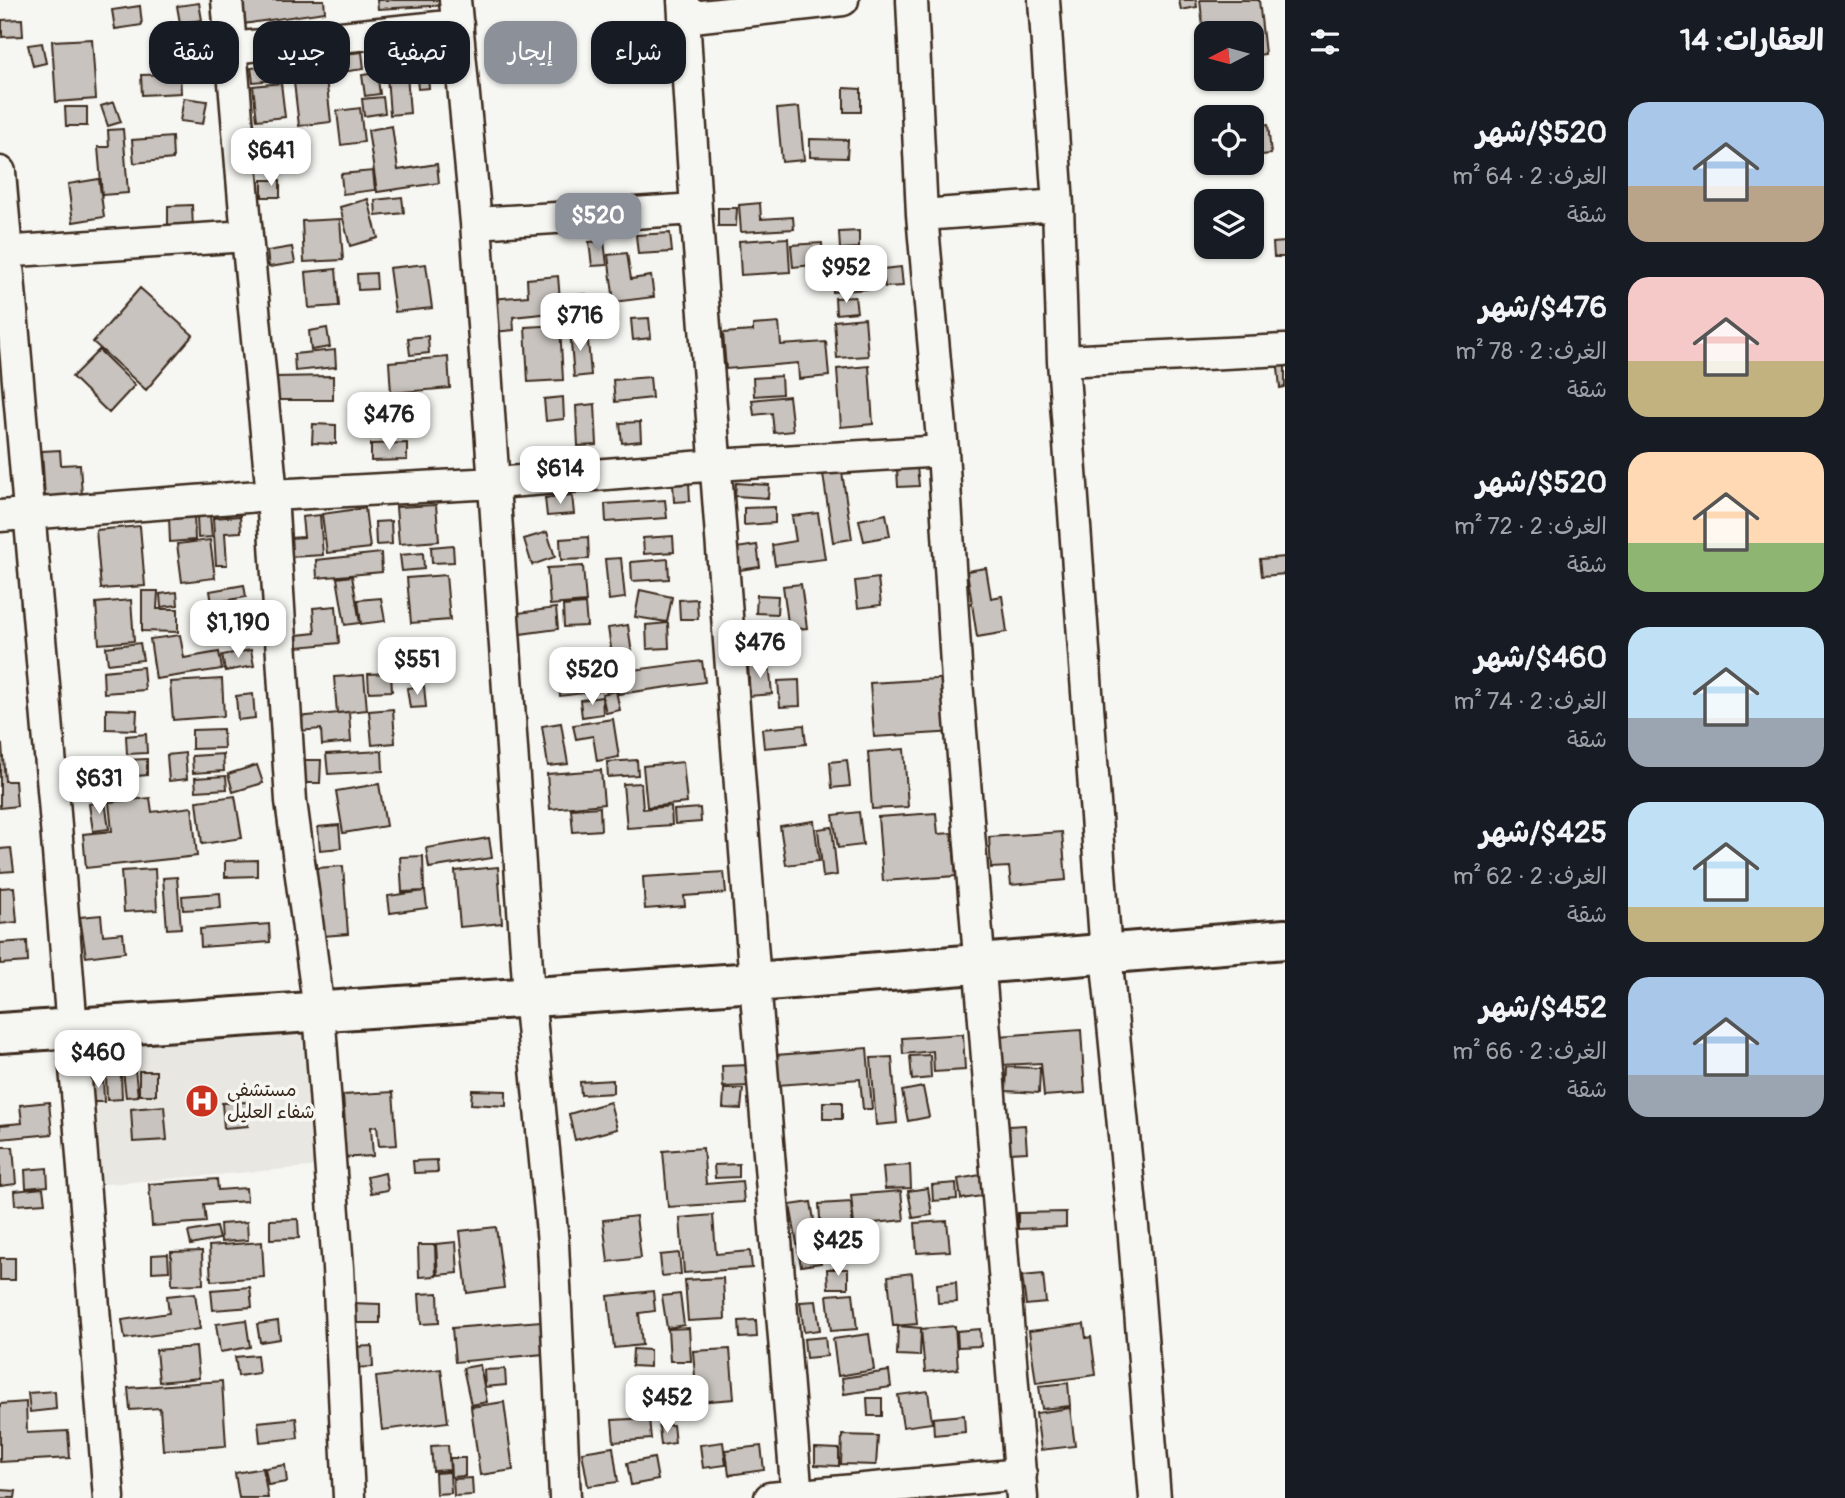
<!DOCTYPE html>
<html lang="ar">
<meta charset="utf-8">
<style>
:root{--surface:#171b24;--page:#20242c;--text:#f1f3f6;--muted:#9ea1a6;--accent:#8c9099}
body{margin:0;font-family:Pangolin,"Playpen Sans Arabic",sans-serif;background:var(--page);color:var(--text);direction:rtl;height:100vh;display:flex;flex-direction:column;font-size:26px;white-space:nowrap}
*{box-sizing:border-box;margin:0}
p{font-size:23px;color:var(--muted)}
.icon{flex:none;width:38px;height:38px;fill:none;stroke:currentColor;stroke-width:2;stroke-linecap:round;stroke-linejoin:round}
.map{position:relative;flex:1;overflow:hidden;direction:ltr}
.sheet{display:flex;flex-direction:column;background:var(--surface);width:560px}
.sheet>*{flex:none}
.banner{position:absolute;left:21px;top:21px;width:665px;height:63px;direction:rtl;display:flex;gap:14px}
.needle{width:46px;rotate:264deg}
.fabs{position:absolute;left:1194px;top:21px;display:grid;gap:14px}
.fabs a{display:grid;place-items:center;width:70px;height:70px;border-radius:14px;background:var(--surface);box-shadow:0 2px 5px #0004;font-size:35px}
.price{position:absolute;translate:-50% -60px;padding:0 16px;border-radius:14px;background:#fff;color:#222;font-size:23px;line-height:46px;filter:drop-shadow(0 2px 4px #0008)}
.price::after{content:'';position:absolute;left:50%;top:42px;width:21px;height:16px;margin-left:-10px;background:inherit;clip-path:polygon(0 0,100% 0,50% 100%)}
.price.active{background:var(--accent);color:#fff}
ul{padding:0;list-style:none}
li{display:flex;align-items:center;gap:21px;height:175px;padding:0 21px}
li span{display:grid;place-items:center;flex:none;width:196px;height:140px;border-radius:21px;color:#555}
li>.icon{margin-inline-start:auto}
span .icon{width:84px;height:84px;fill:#fffc;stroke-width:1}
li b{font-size:30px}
h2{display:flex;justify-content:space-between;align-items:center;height:84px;padding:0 21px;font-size:30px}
.chip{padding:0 24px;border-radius:21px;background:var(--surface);box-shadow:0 2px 5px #0004;font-size:24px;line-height:63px}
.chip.active{background:var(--accent);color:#fff}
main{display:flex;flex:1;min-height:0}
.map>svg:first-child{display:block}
</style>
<main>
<section class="sheet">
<h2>العقارات: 14<svg class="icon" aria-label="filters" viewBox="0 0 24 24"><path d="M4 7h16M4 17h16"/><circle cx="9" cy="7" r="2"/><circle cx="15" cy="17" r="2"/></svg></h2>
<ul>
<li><span style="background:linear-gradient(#a9c7e8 60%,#b9a48a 0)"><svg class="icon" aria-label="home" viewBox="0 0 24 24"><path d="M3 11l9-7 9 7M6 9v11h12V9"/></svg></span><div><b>$520/شهر</b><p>الغرف: 2 · 64 m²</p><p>شقة</p></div></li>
<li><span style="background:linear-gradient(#f6c9c9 60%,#c2b280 0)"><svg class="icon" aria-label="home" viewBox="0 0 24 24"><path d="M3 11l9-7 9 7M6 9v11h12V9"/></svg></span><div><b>$476/شهر</b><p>الغرف: 2 · 78 m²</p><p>شقة</p></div></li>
<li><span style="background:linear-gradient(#ffd9b3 65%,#8fb573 0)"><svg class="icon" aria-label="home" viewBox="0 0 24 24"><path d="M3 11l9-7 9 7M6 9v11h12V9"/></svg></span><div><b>$520/شهر</b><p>الغرف: 2 · 72 m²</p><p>شقة</p></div></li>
<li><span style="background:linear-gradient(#bfe0f5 65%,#9aa5b1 0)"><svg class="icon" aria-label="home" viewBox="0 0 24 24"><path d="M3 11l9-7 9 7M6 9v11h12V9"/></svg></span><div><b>$460/شهر</b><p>الغرف: 2 · 74 m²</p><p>شقة</p></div></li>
<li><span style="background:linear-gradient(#bfe0f5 75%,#c2b280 0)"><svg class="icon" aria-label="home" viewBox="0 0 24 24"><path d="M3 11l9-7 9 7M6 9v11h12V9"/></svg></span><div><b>$425/شهر</b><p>الغرف: 2 · 62 m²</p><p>شقة</p></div></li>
<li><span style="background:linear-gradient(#a9c7e8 70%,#9aa5b1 0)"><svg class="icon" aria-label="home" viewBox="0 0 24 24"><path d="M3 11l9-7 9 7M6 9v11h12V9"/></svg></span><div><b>$452/شهر</b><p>الغرف: 2 · 66 m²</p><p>شقة</p></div></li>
</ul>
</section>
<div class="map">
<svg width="1285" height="1498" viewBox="0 0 1285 1498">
<rect width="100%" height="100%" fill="#f6f6f2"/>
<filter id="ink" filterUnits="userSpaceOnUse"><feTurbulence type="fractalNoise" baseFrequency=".0143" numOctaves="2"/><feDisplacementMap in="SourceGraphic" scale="14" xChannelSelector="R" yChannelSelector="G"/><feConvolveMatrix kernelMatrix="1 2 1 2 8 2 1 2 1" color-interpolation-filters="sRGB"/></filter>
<g filter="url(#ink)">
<path fill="#e8e7e2" d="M309,1017L322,1166L95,1185L82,1037Z"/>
<path fill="#c8c3be" stroke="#3b2a1e" stroke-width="2" d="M240,0H324L325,12L243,24Z
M377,0H447L448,5L378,9Z
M1179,0H1196L1197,7L1181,10Z
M1200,0H1259L1265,54L1251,56V33H1239L1238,25L1203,28Z
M199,3L202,20L180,23L177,6Z
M140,6L142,25L115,29L112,10Z
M22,19L23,36L2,37V20Z
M92,39L96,99L56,102L52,41Z
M42,43L46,63L33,66L28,45Z
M362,52L364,69L327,74L324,56Z
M426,53L429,88L418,89L416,67L383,69L382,56Z
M272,65L274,80L253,82L251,68Z
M377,73L380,94L365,96L362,75Z
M180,74L181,93L142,95L141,75Z
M407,74L410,113L390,115L387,76Z
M326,78L331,122L299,126L294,82Z
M281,83L285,117L257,120L253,86Z
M844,88L861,89V112H844Z
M383,97L385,113L364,116L362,99Z
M184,98L207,101L203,124L180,121Z
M114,102L121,122L108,126L101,106Z
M65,107H87V126H66Z
M799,107L804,160L782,162L777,109Z
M360,108L364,142L341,145L337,111Z
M1268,124L1271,154L1251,156V126Z
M392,126L398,170L437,164L439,183L377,192L368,130Z
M123,129L128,193L102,195L98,147H109L108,130Z
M172,137L173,159L134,163L132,140Z
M810,139L848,140L847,158L810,157Z
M373,171L375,190L343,194L341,174Z
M99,179L104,217L73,222L68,184Z
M262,180H280V197H262Z
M402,197L404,213L376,216L375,200Z
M368,199L378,238L350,246L340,207Z
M760,203L761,219L793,217L794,229L741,232L739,205Z
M192,205L193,229L168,230V206Z
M718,208H737L736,226H718Z
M340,219L343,260L304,262L302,221Z
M859,231V248L840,249L839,232Z
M670,233L672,252L638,254L636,235Z
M788,238L790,272L741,275L739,241Z
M604,241L607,265L592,266L589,242Z
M1285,242V257H1274L1273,243Z
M822,243L823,264L793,267L791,245Z
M292,247L295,263L269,267L267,251Z
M627,253L631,279L651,276L654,297L614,302L608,255Z
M875,255L878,288L833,292L830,258Z
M426,264L432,308L395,312L389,268Z
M901,267L903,286L885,287L883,269Z
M336,269L339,306L309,308L306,272Z
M376,273L377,289L358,290L357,274Z
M558,276L561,312L513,317L514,330L494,332L492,299L528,296L527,279Z
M140,288L193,335L146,390L93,342Z
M586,294L588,311L616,308L617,321L570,327L567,296Z
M855,297L857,312L836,314L835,298Z
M649,318L651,338L633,340L631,319Z
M865,318L868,356L837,358L834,321Z
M779,323L781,345L826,342L829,376L799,379L798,363L726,369L723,333L753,331V325Z
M560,325L563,380L528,382L525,327Z
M327,328L330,347L311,350L309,331Z
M587,330L591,375L574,377L570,331Z
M428,336L429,353L410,355L408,338Z
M99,350L135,385L109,413L72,377Z
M335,350L336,367L295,371L294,354Z
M1285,356V387L1280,388L1277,357Z
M448,357L450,388L391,393L389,362Z
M869,366L873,424L841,427L837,369Z
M333,376V400H274V377Z
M781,376L782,394L754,396L753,378Z
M650,377L652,398L615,402L613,380Z
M789,396L793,431L774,433L772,413L754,415L752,400Z
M563,397L564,419L546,421L544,399Z
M595,404L597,445L578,446L576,406Z
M640,422L641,441L622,443L620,423Z
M313,424L336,425V444L312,443Z
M407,443V460L371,461V444Z
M60,450L61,465L80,464L82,495L45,498L42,451Z
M917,467L919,486L898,487L897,469Z
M842,472L852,539L833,542L823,474Z
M673,482H689L690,501L674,502Z
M736,483L769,485L768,498L735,496Z
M572,495L574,514L547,516L545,498Z
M665,500L667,518L606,522L605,504Z
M436,505L439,541L399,544L396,507Z
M775,507V523L744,525V508Z
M365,508L370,548L327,553L322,514Z
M818,513L825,559L775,565L772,545L796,541L792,516Z
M886,514L890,536L864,541L859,520Z
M194,515L195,540L170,542L169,517Z
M210,515L212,537L198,538L197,516Z
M320,515L323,555L291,557L290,538L304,537L302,517Z
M240,516L241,532L225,533L227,565H216L213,518Z
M391,521L392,544L376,545L375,522Z
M140,526L145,586L101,589L96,530Z
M547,532L555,557L532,565L524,539Z
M673,536L674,552L644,554L643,538Z
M588,537L589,559L561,560L560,539Z
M210,540L215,578L182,582L177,544Z
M453,545L454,562L432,563L431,547Z
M757,545L760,567L739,570L736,548Z
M381,553L382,572L317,578L316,560Z
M423,553L424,569L402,571L400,555Z
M1285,557V574L1262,576L1260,559Z
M621,558L625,598L609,600L605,559Z
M668,559L669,579L632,581L631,562Z
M583,566L586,602L550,605L547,568Z
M986,568L991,598L1002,596L1007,632L977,637L967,571Z
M446,575L450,620L411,623L407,578Z
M352,576L360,623L345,625L337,578Z
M878,578L881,605L858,608L855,581Z
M801,584L807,628L789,630L783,586Z
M244,585L246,597L212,603L210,591Z
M640,590L672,597L667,622L635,617Z
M142,591H158L157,609H178V632L142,631Z
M177,592L178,605L161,607L160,594Z
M757,595L778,596L777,614L756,613Z
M381,598L385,621L361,624L358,600Z
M697,599L698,619H680L679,600Z
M131,600L134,641L99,644L96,603Z
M585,604L587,626L564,627L563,606Z
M336,606L339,643L298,647L297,635L315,633L313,608Z
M556,608L558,629L520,634L518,613Z
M668,623L669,648L647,649L646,625Z
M628,625L634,670L702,661L705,682L618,694L608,628Z
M180,635L184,658L219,652L222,669L156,679L150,639Z
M426,639L428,666L389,668L387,642Z
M140,643L143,660L108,664L106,647Z
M251,650L254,666L225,671L222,655Z
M592,651L595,668L572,672L569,656Z
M769,663L772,694L750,696L748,665Z
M143,667L145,690L104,693L103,671Z
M391,673L392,691L369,692L368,674Z
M598,673L601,691L560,696L558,679Z
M364,675L367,710L337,713L334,677Z
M953,678L956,732L874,737L870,683Z
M222,679L224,716L173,720L170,682Z
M799,680L800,706L780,707L778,681Z
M424,686L426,707L410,708L407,688Z
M616,691L620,710L606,713L602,694Z
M253,694L255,718L238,720L236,696Z
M602,697L603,714L582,717L580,700Z
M106,709L137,710L136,730L106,729Z
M393,709L395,743L372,745L369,711Z
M349,712L351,742L322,745L321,729L299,731L297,717Z
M613,719L619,757L597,761L593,736L576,739L573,725Z
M561,723L568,764L548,766L542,726Z
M804,725L806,744L764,748L762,729Z
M223,729L224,748L192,749V730Z
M146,734L147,753L127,754L126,736Z
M2,745L5,781H15L17,806L0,808V746Z
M904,749L908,807L872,809L868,752Z
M382,751L383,771L328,774L326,754Z
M185,753L187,779L169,781L167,755Z
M223,754L224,771L193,773L192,756Z
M147,759V775L127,777L126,760Z
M302,760H321L320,783H301Z
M637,760L638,775L608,777L607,762Z
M847,760L850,786L832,788L830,762Z
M117,761L121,784L97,788L94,765Z
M683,762L687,803L647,807L643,766Z
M257,765L263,783L233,792L228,774Z
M601,770L604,804L550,809L547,774Z
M226,776L227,789L196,791L195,778Z
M641,783L643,809L671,806L672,825L627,828L623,784Z
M379,784L386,826L343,833L336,791Z
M235,796L242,838L202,844L197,801Z
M150,798L152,812L192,807L197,856L86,868L83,834L112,831L109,802Z
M105,801L109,829L93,831L89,804Z
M600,807L601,830L573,832L571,809Z
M700,808L701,822L675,824L674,810Z
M859,812L863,845L838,848L833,815Z
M936,813L938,834L952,833L956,876L883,881L878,817Z
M814,821L819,861L786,865L780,826Z
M339,825L341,848L320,850L318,827Z
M832,827L837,875L823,877L818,829Z
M1062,832L1066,880L1011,885L1009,867L991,868L989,837Z
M489,838L492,858L429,868L426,848Z
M11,848L14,871L0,872V849Z
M423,856L424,891L402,892L400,857Z
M257,860V876L225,877V861Z
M343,866L348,934L310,937L304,869Z
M498,867L502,923L460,927L455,871Z
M155,869L157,910L124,912L121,871Z
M724,872L726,893L684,896L685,906L645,909L643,877Z
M177,877L181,928L167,929L163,878Z
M14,887L17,922L0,924V888Z
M425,891L427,908L390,913L388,896Z
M220,893L221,908L183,910L182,896Z
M101,915L103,935L123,933L125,952L86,957L80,917Z
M269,924L270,942L201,947L200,929Z
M27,941L28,962L0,964V943Z
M1081,1030L1085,1093L1044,1096L1041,1063L1001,1065L999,1036Z
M963,1034L965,1070L934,1072L933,1051L903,1054L902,1038Z
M867,1048L872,1109H863L860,1079L778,1085L776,1055Z
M930,1055L931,1078L912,1080L910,1056Z
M892,1057L897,1123L876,1125L871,1058Z
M750,1065L751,1086L723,1087L722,1066Z
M1007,1067L1040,1068L1039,1093L1006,1091Z
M135,1070L138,1096L126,1097L123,1071Z
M139,1071H156V1095H139Z
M121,1075L122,1099L107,1100L106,1076Z
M103,1078L104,1102H92L91,1079Z
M613,1080V1093L581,1095L580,1082Z
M923,1087L929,1117L908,1121L902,1091Z
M724,1089H743L741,1109L723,1108Z
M472,1090L506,1091V1106L471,1104Z
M393,1092L397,1145L379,1146L377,1126L371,1127L373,1156L338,1158L336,1124H345L343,1095Z
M49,1102L52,1134L0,1139V1125L22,1123L20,1105Z
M247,1102L248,1126L224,1128L222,1103Z
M610,1102L617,1129L575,1140L569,1114Z
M823,1102H842V1119H823Z
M164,1106L167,1140L133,1142L131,1109Z
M1025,1125L1027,1152L1010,1153L1009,1126Z
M0,1147H13L16,1184L0,1186Z
M703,1148L706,1184L742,1181L744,1202L668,1207L663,1151Z
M437,1160L438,1172L414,1173L413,1161Z
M739,1164V1177L715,1178L714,1165Z
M910,1165L911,1188L885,1189L883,1167Z
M47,1168L48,1186L26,1188L25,1170Z
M385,1173L388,1190L371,1193L367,1177Z
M986,1174L989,1195L961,1199L958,1179Z
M217,1179L218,1190L246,1188L247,1201L204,1204L206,1222L152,1226L149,1184Z
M956,1183L957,1199L933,1201L932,1185Z
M43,1188L45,1203L15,1205L14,1191Z
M928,1188L932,1215L913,1218L908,1191Z
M901,1191L904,1220L854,1225L851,1195Z
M811,1202L821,1263L801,1266L790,1205Z
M851,1202L854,1244L822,1247L819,1204Z
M1066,1212V1227L1018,1229V1213Z
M713,1215L716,1254L750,1251L752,1268L684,1273L680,1218Z
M636,1216L641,1258L608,1262L603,1220Z
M298,1219L299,1238L270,1239V1220Z
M947,1221L950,1251L917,1253L915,1223Z
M247,1222L248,1240L221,1242L220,1224Z
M216,1227L219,1239L191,1245L188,1232Z
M496,1227L504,1288L467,1293L460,1231Z
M262,1242L264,1277L211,1281L209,1246Z
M456,1242L458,1273L438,1275L436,1244Z
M418,1245H435L436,1276L419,1277Z
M860,1246L862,1259L835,1262L834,1249Z
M202,1251L203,1284L172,1285L171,1252Z
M679,1253L681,1274L662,1276L660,1255Z
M168,1254L169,1271L152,1272V1255Z
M0,1258H15V1280H0Z
M827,1269H848V1288H828Z
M912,1273L917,1324L893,1326L888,1276Z
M1043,1274L1046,1303L1026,1305L1022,1276Z
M723,1278L725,1319L688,1321L685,1280Z
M956,1282L957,1302L938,1303L937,1284Z
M250,1287L252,1307L213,1310L211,1290Z
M653,1291L655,1311L639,1313L642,1345L614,1348L608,1296Z
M195,1293L200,1329L125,1339L122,1320L169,1313L167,1296Z
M438,1293L439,1323L421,1324L419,1294Z
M853,1293L857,1329L831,1331L827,1295Z
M680,1294L684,1325L667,1328L662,1296Z
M816,1301L820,1330L804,1332L800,1302Z
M350,1303L380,1304V1323H351Z
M246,1320L250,1347L220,1352L216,1324Z
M756,1320L757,1337L740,1338L739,1321Z
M278,1321L280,1339L260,1342L257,1324Z
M541,1321L544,1354L455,1362L452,1328Z
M1084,1324L1086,1338L1091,1337L1096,1375L1036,1383L1029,1331Z
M898,1326L921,1328L920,1356L897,1355Z
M955,1326L958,1369L925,1372L921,1329Z
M689,1328L691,1361H670L668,1329Z
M980,1329L981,1346L958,1347L957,1331Z
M869,1334L874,1370L838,1376L833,1339Z
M825,1337L827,1356L806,1358L804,1339Z
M372,1346L373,1367L352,1368V1347Z
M196,1347L199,1378L159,1382L156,1350Z
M633,1349L650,1350V1367L632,1366Z
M730,1349L734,1399L697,1402L693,1351Z
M257,1355L259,1373L238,1376L235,1357Z
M480,1365L487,1402L471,1405L463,1368Z
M441,1369L448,1422L382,1430L376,1377Z
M505,1369L506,1385L485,1387L484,1370Z
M889,1371L891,1387L844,1394L842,1378Z
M222,1381L226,1446L163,1450L160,1408L130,1410L128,1388Z
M1068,1383L1070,1406L1042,1409L1039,1386Z
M55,1391L56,1409L30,1412L28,1393Z
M928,1391L932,1423L903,1427L898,1395Z
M867,1398H882V1416H868Z
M26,1402L27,1433L68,1431L70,1458L0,1462V1404Z
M504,1402L513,1470L480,1475L471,1407Z
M1070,1408L1075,1446L1041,1450L1036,1413Z
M964,1415L965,1432L934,1435L933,1418Z
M296,1418L298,1438L260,1442L258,1422Z
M649,1418L651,1439L614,1442L612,1420Z
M673,1425L675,1443L661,1445L659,1426Z
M842,1435L878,1436L876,1465L841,1464Z
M723,1442L726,1465L703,1468L700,1445Z
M448,1445L450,1470L433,1471L431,1446Z
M761,1446L764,1470L729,1475L726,1450Z
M613,1447L618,1482L588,1486L582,1452Z
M815,1448L839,1449V1466L815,1465Z
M450,1458H465V1476L451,1477Z
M654,1458L658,1480L631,1485L627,1463Z
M285,1465L287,1482L268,1485L265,1468Z
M263,1468L268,1498H239L235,1473Z
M450,1472L451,1493L436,1494L435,1473Z
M472,1478L473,1495L454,1496L453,1479Z
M0,1490L16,1491L15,1498H0Z"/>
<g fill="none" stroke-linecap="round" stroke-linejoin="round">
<defs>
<path id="minor" d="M227,0L247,236L272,495L291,801L319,1011L338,1268L349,1498
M455,0L476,223L529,996L553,1243L565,1498
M683,0L696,209L755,982L797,1498
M912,0L922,215L943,451L957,681L1022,1498
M1044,0L1058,205L1063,361L1106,954L1134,1237L1155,1498
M684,18L843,0
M231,48L458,25
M0,172L54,801L109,1498
M922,215L1058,205
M476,223L696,209
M0,252L247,236
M1063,361L1285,350
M0,516L272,495L495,483L717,465L943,451
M770,1498L1021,1474"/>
<path id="tertiary" d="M0,1033L755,982L1285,939"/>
</defs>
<use href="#minor" stroke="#3b2a1e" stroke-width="35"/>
<use href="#tertiary" stroke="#3b2a1e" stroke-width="44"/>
<use href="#minor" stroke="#f6f6f2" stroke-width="30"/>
<use href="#tertiary" stroke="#f6f6f2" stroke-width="38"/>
</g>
</g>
<defs>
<symbol id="hospital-disc" viewBox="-11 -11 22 22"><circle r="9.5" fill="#c8321e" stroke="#f6f6f2"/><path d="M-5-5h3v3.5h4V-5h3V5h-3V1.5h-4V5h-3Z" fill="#fff"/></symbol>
</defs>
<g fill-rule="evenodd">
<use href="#hospital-disc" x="183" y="1082" width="38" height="38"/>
</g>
<g text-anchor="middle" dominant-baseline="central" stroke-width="7" stroke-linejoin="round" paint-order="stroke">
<g font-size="19" fill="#3b2a1e" stroke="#f6f6f2" text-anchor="start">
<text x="227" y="1090">مستشفى<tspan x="227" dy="22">شفاء العليل</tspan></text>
</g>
</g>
</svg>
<div class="fabs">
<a><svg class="needle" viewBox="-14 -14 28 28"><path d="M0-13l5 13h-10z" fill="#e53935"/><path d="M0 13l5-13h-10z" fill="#9ea1a6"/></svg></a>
<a><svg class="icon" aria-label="locate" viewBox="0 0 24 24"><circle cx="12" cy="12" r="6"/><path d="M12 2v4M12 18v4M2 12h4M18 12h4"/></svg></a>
<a><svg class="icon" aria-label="layers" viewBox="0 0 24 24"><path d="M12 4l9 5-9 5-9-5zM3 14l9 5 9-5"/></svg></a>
</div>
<b class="price" style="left:271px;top:188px">$641</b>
<b class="price active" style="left:598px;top:253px">$520</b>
<b class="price" style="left:846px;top:305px">$952</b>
<b class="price" style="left:580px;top:353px">$716</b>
<b class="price" style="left:389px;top:452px">$476</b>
<b class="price" style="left:560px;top:506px">$614</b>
<b class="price" style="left:238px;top:660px">$1,190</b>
<b class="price" style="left:760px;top:680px">$476</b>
<b class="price" style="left:417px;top:697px">$551</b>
<b class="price" style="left:592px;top:707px">$520</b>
<b class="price" style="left:99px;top:816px">$631</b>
<b class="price" style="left:98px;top:1090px">$460</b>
<b class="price" style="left:838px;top:1278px">$425</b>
<b class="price" style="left:667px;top:1435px">$452</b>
<div class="banner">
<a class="chip">شراء</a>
<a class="chip active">إيجار</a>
<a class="chip">تصفية</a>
<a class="chip">جديد</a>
<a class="chip">شقة</a>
</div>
</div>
</main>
